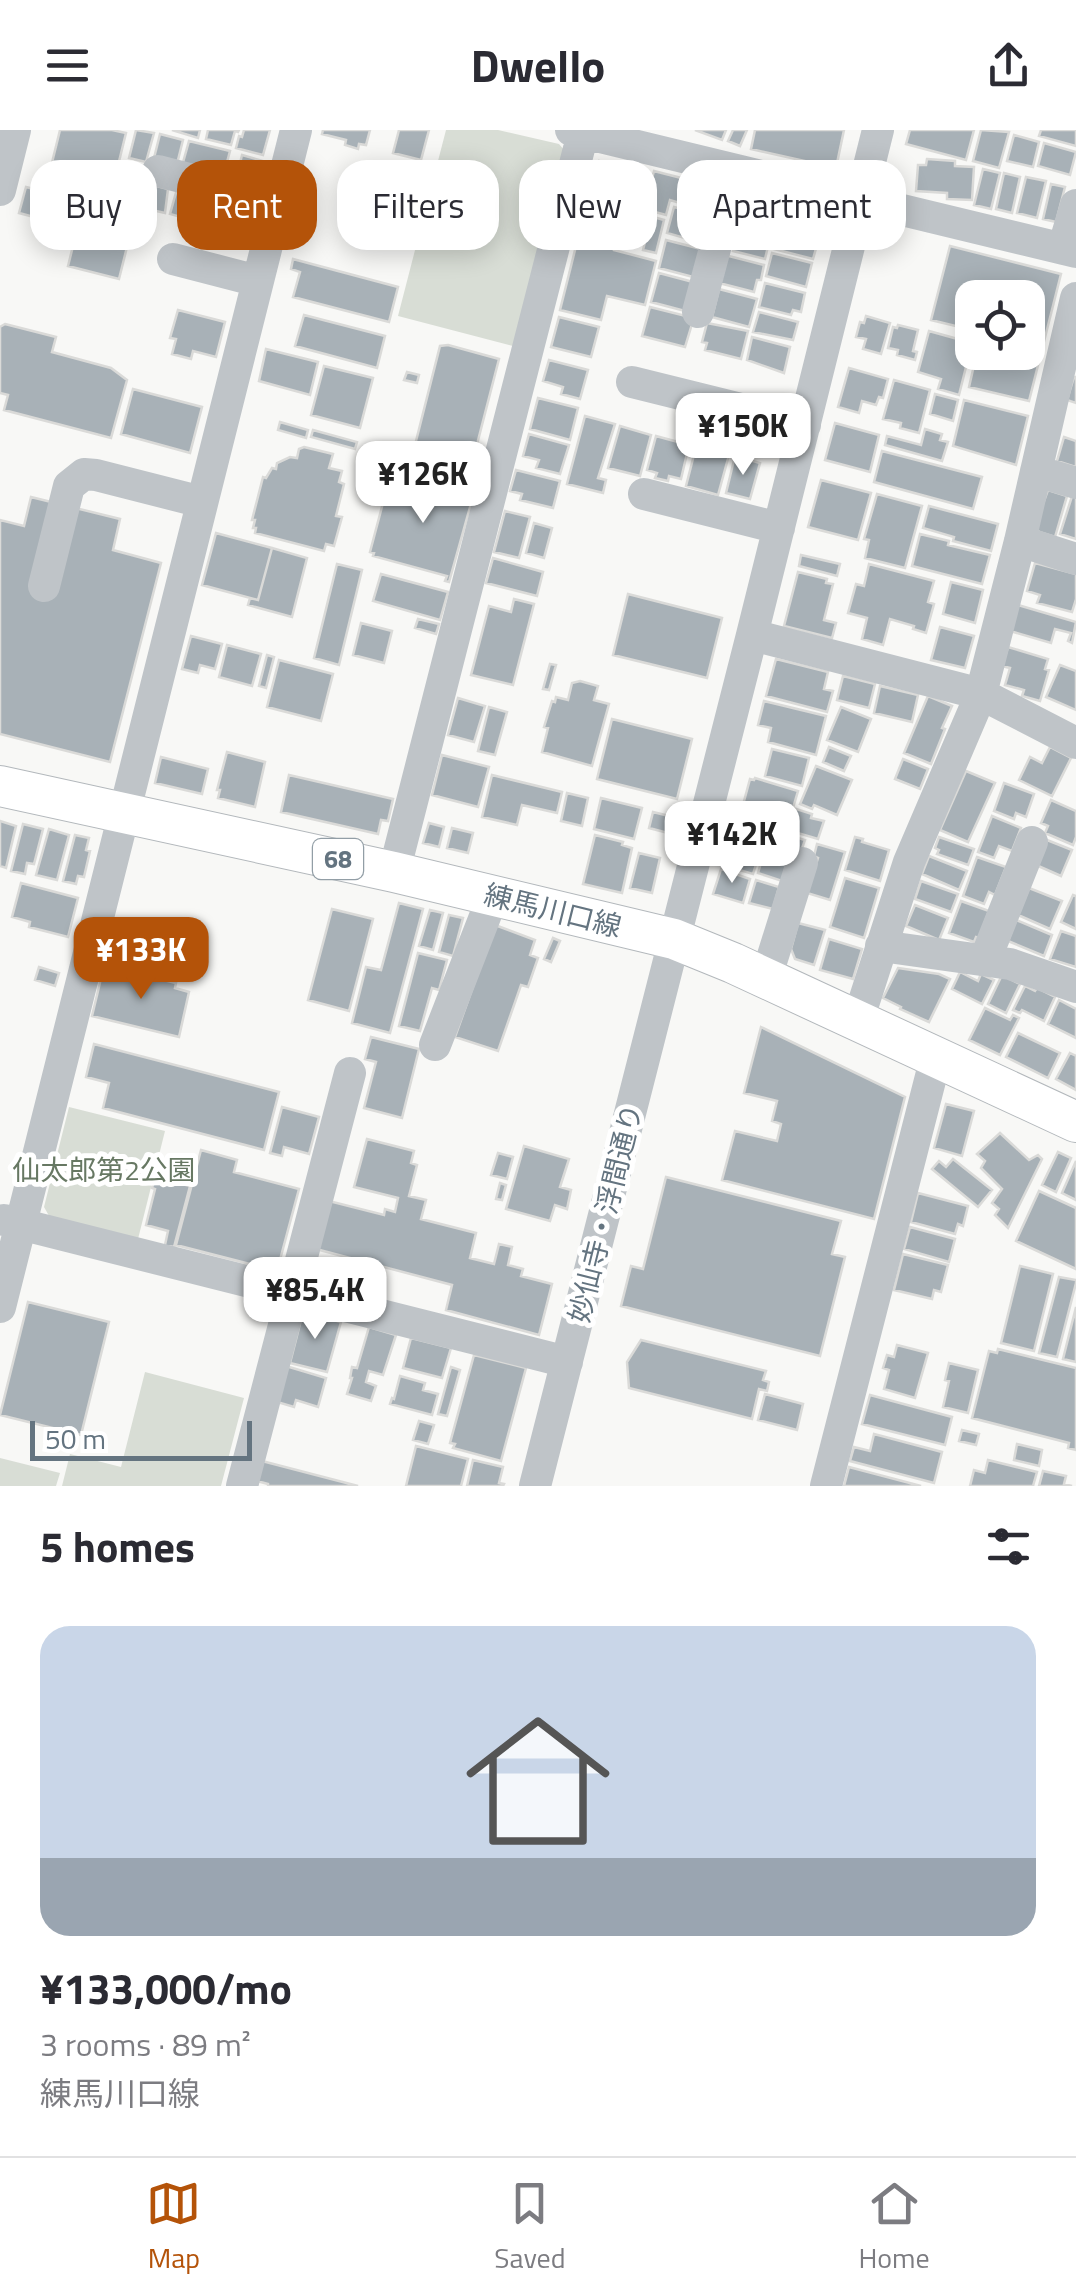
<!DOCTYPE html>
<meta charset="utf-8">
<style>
:root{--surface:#fff;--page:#f7f7f7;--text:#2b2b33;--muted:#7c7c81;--line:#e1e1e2;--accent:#b45309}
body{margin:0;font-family:"Titillium Web","Noto Sans JP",sans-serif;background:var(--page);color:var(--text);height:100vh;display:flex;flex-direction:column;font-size:38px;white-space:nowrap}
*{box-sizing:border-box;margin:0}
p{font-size:32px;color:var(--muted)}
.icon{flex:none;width:55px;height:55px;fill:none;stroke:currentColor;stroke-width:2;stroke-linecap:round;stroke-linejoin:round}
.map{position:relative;height:1356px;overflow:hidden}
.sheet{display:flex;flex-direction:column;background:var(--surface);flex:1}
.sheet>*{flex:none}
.guide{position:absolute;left:30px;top:30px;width:1018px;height:90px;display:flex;gap:20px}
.controls{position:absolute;left:955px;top:150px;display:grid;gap:20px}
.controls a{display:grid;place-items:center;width:90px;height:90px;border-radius:20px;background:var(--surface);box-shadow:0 5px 25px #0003;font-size:50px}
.scale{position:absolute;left:30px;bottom:25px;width:222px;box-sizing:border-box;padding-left:10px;border:5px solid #647480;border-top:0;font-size:28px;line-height:35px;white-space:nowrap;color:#647480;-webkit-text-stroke:8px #fff;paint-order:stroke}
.price{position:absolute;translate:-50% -85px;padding:0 22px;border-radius:20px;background:#fff;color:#222;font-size:32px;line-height:65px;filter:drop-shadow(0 2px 5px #0008)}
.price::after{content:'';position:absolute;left:50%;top:60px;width:30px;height:22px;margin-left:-15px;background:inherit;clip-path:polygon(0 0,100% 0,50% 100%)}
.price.current{background:var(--accent);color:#fff}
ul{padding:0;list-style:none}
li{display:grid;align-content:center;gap:20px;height:530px;padding:0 40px}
li span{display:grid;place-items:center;height:310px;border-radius:30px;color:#555}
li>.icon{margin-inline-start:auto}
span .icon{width:180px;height:180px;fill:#fffc;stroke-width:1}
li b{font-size:42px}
h2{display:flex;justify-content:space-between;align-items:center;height:120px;padding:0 40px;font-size:42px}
.tag{padding:0 35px;border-radius:30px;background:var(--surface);box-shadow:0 5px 25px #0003;font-size:35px;line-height:90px}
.tag.current{background:var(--accent);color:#fff}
header{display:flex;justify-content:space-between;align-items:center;height:130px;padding:0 40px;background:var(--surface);font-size:45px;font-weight:700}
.tabs{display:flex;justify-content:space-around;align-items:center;height:140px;border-top:2px solid var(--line);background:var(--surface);font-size:28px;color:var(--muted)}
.tabs a{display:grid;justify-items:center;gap:5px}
.tabs .current{color:var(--accent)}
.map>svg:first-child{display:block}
</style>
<header><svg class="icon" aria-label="menu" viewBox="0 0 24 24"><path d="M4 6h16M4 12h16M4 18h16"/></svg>Dwello<svg class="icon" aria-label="share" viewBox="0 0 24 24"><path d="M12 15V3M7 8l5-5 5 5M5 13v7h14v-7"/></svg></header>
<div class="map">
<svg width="1076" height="1356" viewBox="0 0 1076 1356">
<rect width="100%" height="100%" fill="#f8f8f6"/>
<path fill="#d8ddd5" d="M446,0H498L559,14L565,21L517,217L398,186Z
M69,977L165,1001L137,1113L52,1091L44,1077Z
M145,1242L244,1268L221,1356H62L70,1324L121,1337Z
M0,1328L60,1343L56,1356H0Z"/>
<path fill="#a8b1b7" stroke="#dadad8" stroke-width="2.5" d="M60,0H112L126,3L110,68L47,53Z
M136,0L154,3L146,32L129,28Z
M172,0H200L198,8Z
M208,0H239L238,2L235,1L231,15L206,9Z
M244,0H270L263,25L236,18L239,6L242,7Z
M323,0H370L366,15L359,14L358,19L345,15L346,10L322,4Z
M399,0H429L421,30L393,23Z
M695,0H726L722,10Z
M733,0H747L740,16L728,11Z
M755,0H844L836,38L751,19Z
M910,0H974L966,30L906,14Z
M981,0L1009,2L999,38L973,31Z
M1041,0H1076V16L1039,6Z
M160,4L183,10L177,34L154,28Z
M1014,5L1039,12L1033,37L1007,31Z
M189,11L230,21L223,47L182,36Z
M1044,13L1076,22L1070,45L1038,36Z
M242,25L263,31L256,55L236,50Z
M927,29L955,31V36L974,37L972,70L947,69V63L916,61L918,35H926Z
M599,31L619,36L610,71L590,66Z
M125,37L145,43L137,76L116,70Z
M983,39L1000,43L991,79L974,75Z
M654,41L689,50L683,74L670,70L666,85L644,79Z
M1004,43L1020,47L1012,83L996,79Z
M1026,47L1046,51L1037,88L1017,83Z
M695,51L717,57L710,82L687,76Z
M149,54L168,59L165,83L143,78Z
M1051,54L1065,57L1056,92L1043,89Z
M26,57L79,70L72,97L19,83Z
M177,59L194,64L191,75L195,76L191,90L170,84Z
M744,62L781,71L773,101L736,91Z
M203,67L223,72L217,96L197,91Z
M588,70L623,80L615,107L588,99L589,93L582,91Z
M84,72L135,85L119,149L68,136Z
M787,72L826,82L820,102L782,92Z
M229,73L253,79L247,103L223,97Z
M674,77L709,86L702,113L667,103Z
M628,80L664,90L656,123L643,120L645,112L621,106Z
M740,96L771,104L765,129L733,121Z
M779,97L819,108L813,129L774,119Z
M579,104L615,113L614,120L656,131L645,175L607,166L601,190L560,180Z
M666,110L701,119L693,147L659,138Z
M950,116L1061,144L1029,271L969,257L977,222H1028V168H972V200L931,190Z
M772,123L812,133L806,157L766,146Z
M725,125L764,135L761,150H757L754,162L719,153Z
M293,129L398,157L389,192L293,167L300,142L291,139Z
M659,143L693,152L685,181L651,172Z
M765,153L805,163L801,182L793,180L791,185L759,177Z
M719,159L757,169L749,197L712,187Z
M650,177L690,187L692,194L685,217L642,206Z
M178,180L225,192L216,227L193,221L191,229L172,224L176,209L170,208Z
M759,182L798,192L793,210L753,202Z
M304,185L385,206L377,238L295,216Z
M866,186L890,193L881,224L863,219L866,209L856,207L860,192L864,193Z
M559,187L599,197L591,227L551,217Z
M707,193L748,201L741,229L705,220L707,213L702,212Z
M5,194L56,207L52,222L111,238L127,250L111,308L4,280L8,265L0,263V197Z
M898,195L918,200L913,221L917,222L915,230L897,225L898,220L888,218L893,197L897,198Z
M929,201L972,213L959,265L938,259L941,249L918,242Z
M752,207L790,217L784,243L747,230Z
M448,215L499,229L474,326L467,325L466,328L434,320L432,327L416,324L415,315L440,216Z
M266,219L318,232L310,265L259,251Z
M549,230L588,240L580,269L561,264L563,257L543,251Z
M324,236L373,248L360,298L311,285Z
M849,238L888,249L883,268L879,267L876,275L862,271L859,283L838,277Z
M407,242L419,245L417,253L404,250Z
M1074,247H1076V273L1067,270Z
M894,250L930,260L919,303L900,298L901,293L883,289Z
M133,259L202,277L190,323L121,304Z
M935,264L958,270L953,291L930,284Z
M538,268L578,278L570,310L530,299Z
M964,270L1028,286L1016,335L953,316Z
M585,286L615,294L598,348L606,350L603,363L567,354Z
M280,292L308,300L306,308L278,300Z
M835,293L879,305L870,342L825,330Z
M620,296L651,305L640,346L608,338Z
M925,299L942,304L940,310L948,312L942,331L885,315L887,306L921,315Z
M313,300L357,312L355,319L311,307Z
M529,304L569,315L560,344L536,338L539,330L523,326Z
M656,306L689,315L681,349L669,346L668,351L655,348L657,343L647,340Z
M1064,307L1076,311V337L1057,331Z
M304,317L333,324L329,338L342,341L339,352L344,354L336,386L342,387L334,416L326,414L324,421L255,403L256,398H253L255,390H252L263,347L266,348L272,338L276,339L277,333L290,327L297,328L299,319Z
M696,317L729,325L718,365L686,356Z
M882,321L982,347L973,379L874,352Z
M735,326L760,333L750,369L726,363Z
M401,331L416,335L413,344L399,340Z
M516,340L560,351L553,378L520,370L522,364L510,361Z
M418,347L467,361L469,369L472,370L449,452L445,451L447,446L373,426L374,423L370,422L384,369L396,372L401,352L405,350L411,352L412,349L417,351Z
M821,350L871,363L858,410L808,397Z
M1048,360L1067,366L1055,407L1039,402L1035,396Z
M1073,363L1076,364V409L1060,404Z
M877,364L922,376L905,438L865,428L869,410L864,409Z
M31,367L120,389L113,420L161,433L110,632L0,604V390L24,396Z
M929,376L998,394L991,421L953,411L954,407L923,398Z
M505,381L530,387L519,428L494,422Z
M534,393L552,398L544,428L526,423Z
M216,403L272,418L258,470L202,455Z
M920,404L949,411L948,415L990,425L982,454L912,436Z
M272,418L307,428L292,487L248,475L250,468L258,470Z
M801,425L840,434L837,446L799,436Z
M493,428L543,442L537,466L486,453Z
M1035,433L1076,444V469L1072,482L1037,473L1040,465L1027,461Z
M337,434L362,440L339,535L314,528Z
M869,434L934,451L928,472L934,474L926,503L913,499L914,496L890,489L883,515L862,509L867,488L848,483L856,454L864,456Z
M798,442L827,449L826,453L833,454L824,490L836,493L832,508L784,496Z
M381,444L448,462L440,490L373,471Z
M951,452L983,460L975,493L943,484Z
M628,464L722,488L707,548L613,525Z
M514,469L534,474L513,555L471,545L489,476L511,482Z
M1018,475L1076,492L1072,513L1068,511L1071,503L1055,499L1051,513L1010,501Z
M418,489L439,494L436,504L415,498Z
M361,493L392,501L384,533L353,525Z
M940,497L974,506L965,538L931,530Z
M191,506L222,514L215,539L200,535L198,543L182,539Z
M227,515L261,524L252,556L219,547Z
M1008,517L1048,529L1045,539L1049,540L1040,571L1022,566L1024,560L1005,555L1010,538L1002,536Z
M267,525L274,527L266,558L259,556Z
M776,529L828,542L824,559L833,561L827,582L766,566Z
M279,530L333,544L321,591L267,577Z
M550,534L556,535L549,560L543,559Z
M1060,535L1076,541V580L1046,567Z
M843,546L875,554L869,578L837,570Z
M580,551L598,556L594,570L609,574L592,636L542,622L548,598L544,597L552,571L555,572L556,567L568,570L572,553Z
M880,556L918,565L912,592L874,583Z
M928,566L952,576L942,598L945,599L931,634L904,623Z
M458,568L485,576L474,612L448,605Z
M764,571L826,586L816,625L768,612L771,598L758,595Z
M489,577L507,582L495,625L478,621Z
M841,577L871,589L858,622L827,610Z
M612,589L692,609L677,669L597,649Z
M829,617L851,626L844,641L823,632Z
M1050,617L1071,628L1052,666L1019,650L1030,627L1042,633Z
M772,619L809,628L802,656L765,646Z
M227,622L265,632L255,677L218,668L220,660H217Z
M442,625L489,637L478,677L432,665Z
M161,627L208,639L202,664L155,653Z
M903,629L928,639L920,659L895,649Z
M816,636L852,650L837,685L814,675L812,679L800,674Z
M966,641L995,653L968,712L940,700Z
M289,645L393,669L388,691L381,690L378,704L281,682Z
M492,645L562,662L557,683L522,675L517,695L482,687Z
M755,648L798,661L793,678L812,684L811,688L824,691L818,709L740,686L750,649L754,650Z
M1004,653L1034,664L1026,687L1016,683L1014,689L994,681Z
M567,663L588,668L582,696L561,691Z
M601,668L642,678L634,709L594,699Z
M1051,670L1076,681V707L1073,715L1045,703L1048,696L1041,693Z
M653,682L673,687L668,703L649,698Z
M992,686L1021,698L1012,721L999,716L994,728L978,722Z
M736,689L766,699L759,723L728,713Z
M0,691L16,696L6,738L0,736Z
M429,693L444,697L439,717L423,713Z
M23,694L43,699L34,734L27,733L25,744L11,741Z
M452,698L473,703L468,723L447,718Z
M49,699L69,705L57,750L36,745Z
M772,700L805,710L800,724L768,714Z
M75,705L89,708L86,720L90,721L84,747L78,746L76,754L63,751Z
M595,705L623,712L622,715L632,718L622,763L583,754Z
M855,707L863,709L862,712L889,720L880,751L845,740Z
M939,707L974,719L968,735L937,724L939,720L935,718Z
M1047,710L1072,720L1061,746L1036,735Z
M817,714L845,722L830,770L807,763L818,728L814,726Z
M727,719L758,728L753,744L722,735Z
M765,719L789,726L782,751L758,743Z
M639,723L660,728L652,763L630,758Z
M929,726L967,741L959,760L922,744Z
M977,727L1006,737L995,765L989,762L984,774L963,766Z
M721,739L750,749L743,773L713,764Z
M845,748L879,758L864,808L830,797Z
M756,750L779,757L773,779L749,773Z
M921,751L958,764L951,782L915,769Z
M21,753L78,768L68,807L29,797L30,792L12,787Z
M1029,758L1062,771L1050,799L1018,785Z
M1073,765L1076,766V799L1061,792Z
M961,771L989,781L979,808L976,807L974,812L949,803Z
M399,773L423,779L390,903L352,893L366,837L381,840Z
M915,775L948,788L939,810L906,796Z
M332,779L373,789L349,881L308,870Z
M430,780L443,783L433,820L419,816Z
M449,785L463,788L453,826L439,822Z
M1016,790L1052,805L1044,826L1008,811Z
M798,793L825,800L814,835L795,829L791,819Z
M495,795L535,810L530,825L538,828L528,857L521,855L498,921L455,907Z
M1061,801L1076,806V837L1050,829Z
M553,808L560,811L551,832L544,829Z
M829,809L862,819L853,849L820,840Z
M418,823L447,830L439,860L432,858L420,901L399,896Z
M104,836L176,853L175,858L189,862L179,907L92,886Z
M39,837L59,843L55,856L35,850Z
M898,838L939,844L950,849L929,892L900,879L901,877L883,868Z
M960,842L978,851L981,844L994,850L982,874L952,859Z
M1002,845L1020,854L1006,883L988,874Z
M1025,856L1035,861L1037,858L1055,867L1044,891L1022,880L1020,883L1013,880Z
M1059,870L1076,879V908L1048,894Z
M985,878L1010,890L1013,885L1019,888L1000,925L969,910Z
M761,897L905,967L874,1089L722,1050L735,1001L777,1011L781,994L772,991L777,971L744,963Z
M1018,903L1060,923L1048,948L1006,927Z
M371,907L419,919L402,988L364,978L376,932L365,929Z
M94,914L279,962L264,1020L103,978L109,953L86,947Z
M1070,923L1076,926V960L1056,949Z
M946,974L974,981L962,1026L934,1018Z
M282,977L319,987L309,1024L284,1017L282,1026L270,1023Z
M1000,1003L1029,1030L1038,1025L1042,1029L1008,1098L995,1085L999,1079L992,1073L1002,1059L981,1038L985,1031L977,1024Z
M367,1009L414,1021L411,1033L417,1035L409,1066L426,1070L421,1089L476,1103L470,1128L494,1134L499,1114L512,1117L508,1135L523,1139L521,1146L552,1154L539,1205L446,1180L452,1155L316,1119L329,1071L384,1085L385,1079L395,1082L398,1068L354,1057Z
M524,1016L569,1029L560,1057L571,1060L567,1079L555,1075L550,1091L506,1079Z
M201,1020L237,1030L234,1042L299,1059L277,1141L176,1115Z
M1058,1022L1071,1028L1056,1062L1042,1055Z
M498,1023L513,1027L507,1049L491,1045Z
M953,1029L992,1060L978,1077L932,1039L939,1031L946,1037Z
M1076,1031V1070L1062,1063Z
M155,1047L190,1056L174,1117L165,1115L168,1101L146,1095L155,1059L152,1058Z
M666,1047L841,1091L832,1124L845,1127L820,1226L621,1176L631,1136L643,1139Z
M500,1053L506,1055L502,1070L496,1069Z
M1039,1061L1076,1078V1139L1016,1111Z
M918,1063L968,1076L963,1096L958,1094L955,1104L911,1092Z
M910,1097L955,1109L949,1132L904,1119Z
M903,1124L948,1135L941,1162L934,1160L932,1169L894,1160Z
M1020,1136L1053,1144L1034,1221L1001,1213Z
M1059,1147L1076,1150V1153L1057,1227L1039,1223Z
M28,1172L109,1192L81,1305L0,1285Z
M1076,1177V1232L1063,1229Z
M303,1182L341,1192L327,1242L290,1233Z
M369,1197L396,1205L383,1245L369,1241L366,1252L376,1256L371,1271L347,1264L352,1248H350L352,1237L357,1238Z
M411,1208L451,1218L442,1248L403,1238Z
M641,1210L766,1241L763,1250L769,1252L767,1261L759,1259L752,1289L629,1258L627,1232Z
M897,1215L928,1223L915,1268L884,1259L889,1240L883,1238L887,1225L894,1227Z
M998,1219L1076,1238V1320L1068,1318L1069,1313L972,1288L989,1221L997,1223Z
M474,1225L526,1238L501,1331L453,1318L455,1314L450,1313Z
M949,1233L978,1240L968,1283L943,1277L949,1251L945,1250Z
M286,1236L326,1248L318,1277L296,1270L294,1277L277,1272Z
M451,1237L460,1240L447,1286L438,1284Z
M400,1246L425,1253L423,1260L438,1264L432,1285L390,1274L392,1268L394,1269Z
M765,1264L803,1274L797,1300L758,1290Z
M870,1265L952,1287L945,1315L862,1294Z
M419,1291L434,1295L428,1314L413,1310Z
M962,1300L979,1304L976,1315L959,1311Z
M874,1304L942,1322L934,1353L850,1331L854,1317L870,1321Z
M1017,1314L1042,1320L1039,1336L1014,1330Z
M416,1316L468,1329L461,1356H406Z
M473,1330L503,1337L499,1353L504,1354L503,1356H467Z
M988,1330L1037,1342L1033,1356H970L974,1340L985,1343Z
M262,1331L358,1356H268V1354L257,1351Z
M849,1337L921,1356H844Z
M1043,1341L1066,1346L1064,1354L1072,1356H1039Z"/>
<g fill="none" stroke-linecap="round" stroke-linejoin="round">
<defs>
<path id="major" d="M0,656L394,742L674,809L733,833L1076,992"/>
</defs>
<use href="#major" stroke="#b3b8bc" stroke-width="42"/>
<path stroke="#bfc4c8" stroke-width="32" d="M571,0L1076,122
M158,41L278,72
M0,60L15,0
M1063,119L1076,75
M173,129L258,151
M698,182L736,40
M632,252L805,295
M1036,341L1076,353
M644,364L779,398
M1020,411L1076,429
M44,456L69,356L84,344L96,345L202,372
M752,505L981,564L1076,613
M394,742L583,3
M881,816L1010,834L1076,857
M985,830L1032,712
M766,848L802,733
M858,890L909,732L981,564L1020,411L1076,168
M435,915L493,766
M4,1090L567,1232
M0,1177L296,0
M242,1356L350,943
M535,1356L752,505L878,0
M826,1356L936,927"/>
<use href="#major" stroke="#fff" stroke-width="40"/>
</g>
<g text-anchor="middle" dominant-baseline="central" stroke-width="10" stroke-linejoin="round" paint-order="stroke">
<rect fill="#fff" stroke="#929ea6" stroke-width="2.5" x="313" y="709" width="50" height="40" rx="8"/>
<g font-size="25" font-weight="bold" fill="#647480">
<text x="338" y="729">68</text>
</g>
<g font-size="28" fill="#647480" stroke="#fff">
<text transform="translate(553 780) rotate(14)">練馬川口線</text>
<text transform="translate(605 1083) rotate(-76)">妙仙寺・浮間通り</text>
</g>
<g font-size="28" fill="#677863" stroke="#fff">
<text x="104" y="1039">仙太郎第2公園</text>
</g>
</g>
</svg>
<div class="controls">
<a><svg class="icon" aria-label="locate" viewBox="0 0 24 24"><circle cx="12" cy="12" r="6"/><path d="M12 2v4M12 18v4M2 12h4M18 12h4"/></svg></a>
</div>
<div class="scale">50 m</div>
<b class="price" style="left:743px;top:348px">¥150K</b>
<b class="price" style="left:423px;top:396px">¥126K</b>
<b class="price" style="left:732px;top:756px">¥142K</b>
<b class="price current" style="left:141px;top:872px">¥133K</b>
<b class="price" style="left:315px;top:1212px">¥85.4K</b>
<div class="guide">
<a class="tag">Buy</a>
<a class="tag current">Rent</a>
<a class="tag">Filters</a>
<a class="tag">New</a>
<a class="tag">Apartment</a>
</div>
</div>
<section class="sheet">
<h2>5 homes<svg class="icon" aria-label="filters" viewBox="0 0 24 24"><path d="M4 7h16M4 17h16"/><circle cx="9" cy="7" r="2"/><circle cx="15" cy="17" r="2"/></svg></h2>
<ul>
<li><span style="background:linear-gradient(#c9d6e8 75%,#9aa5b1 0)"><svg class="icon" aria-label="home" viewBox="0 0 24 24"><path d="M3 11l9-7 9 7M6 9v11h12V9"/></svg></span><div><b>¥133,000/mo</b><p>3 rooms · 89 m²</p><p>練馬川口線</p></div></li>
</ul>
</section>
<nav class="tabs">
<a class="current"><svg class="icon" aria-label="map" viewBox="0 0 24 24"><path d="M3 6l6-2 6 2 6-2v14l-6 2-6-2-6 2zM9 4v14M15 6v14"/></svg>Map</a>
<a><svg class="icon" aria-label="saved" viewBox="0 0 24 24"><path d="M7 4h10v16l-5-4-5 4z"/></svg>Saved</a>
<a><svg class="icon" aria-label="home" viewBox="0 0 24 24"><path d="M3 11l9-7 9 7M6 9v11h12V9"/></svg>Home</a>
</nav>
